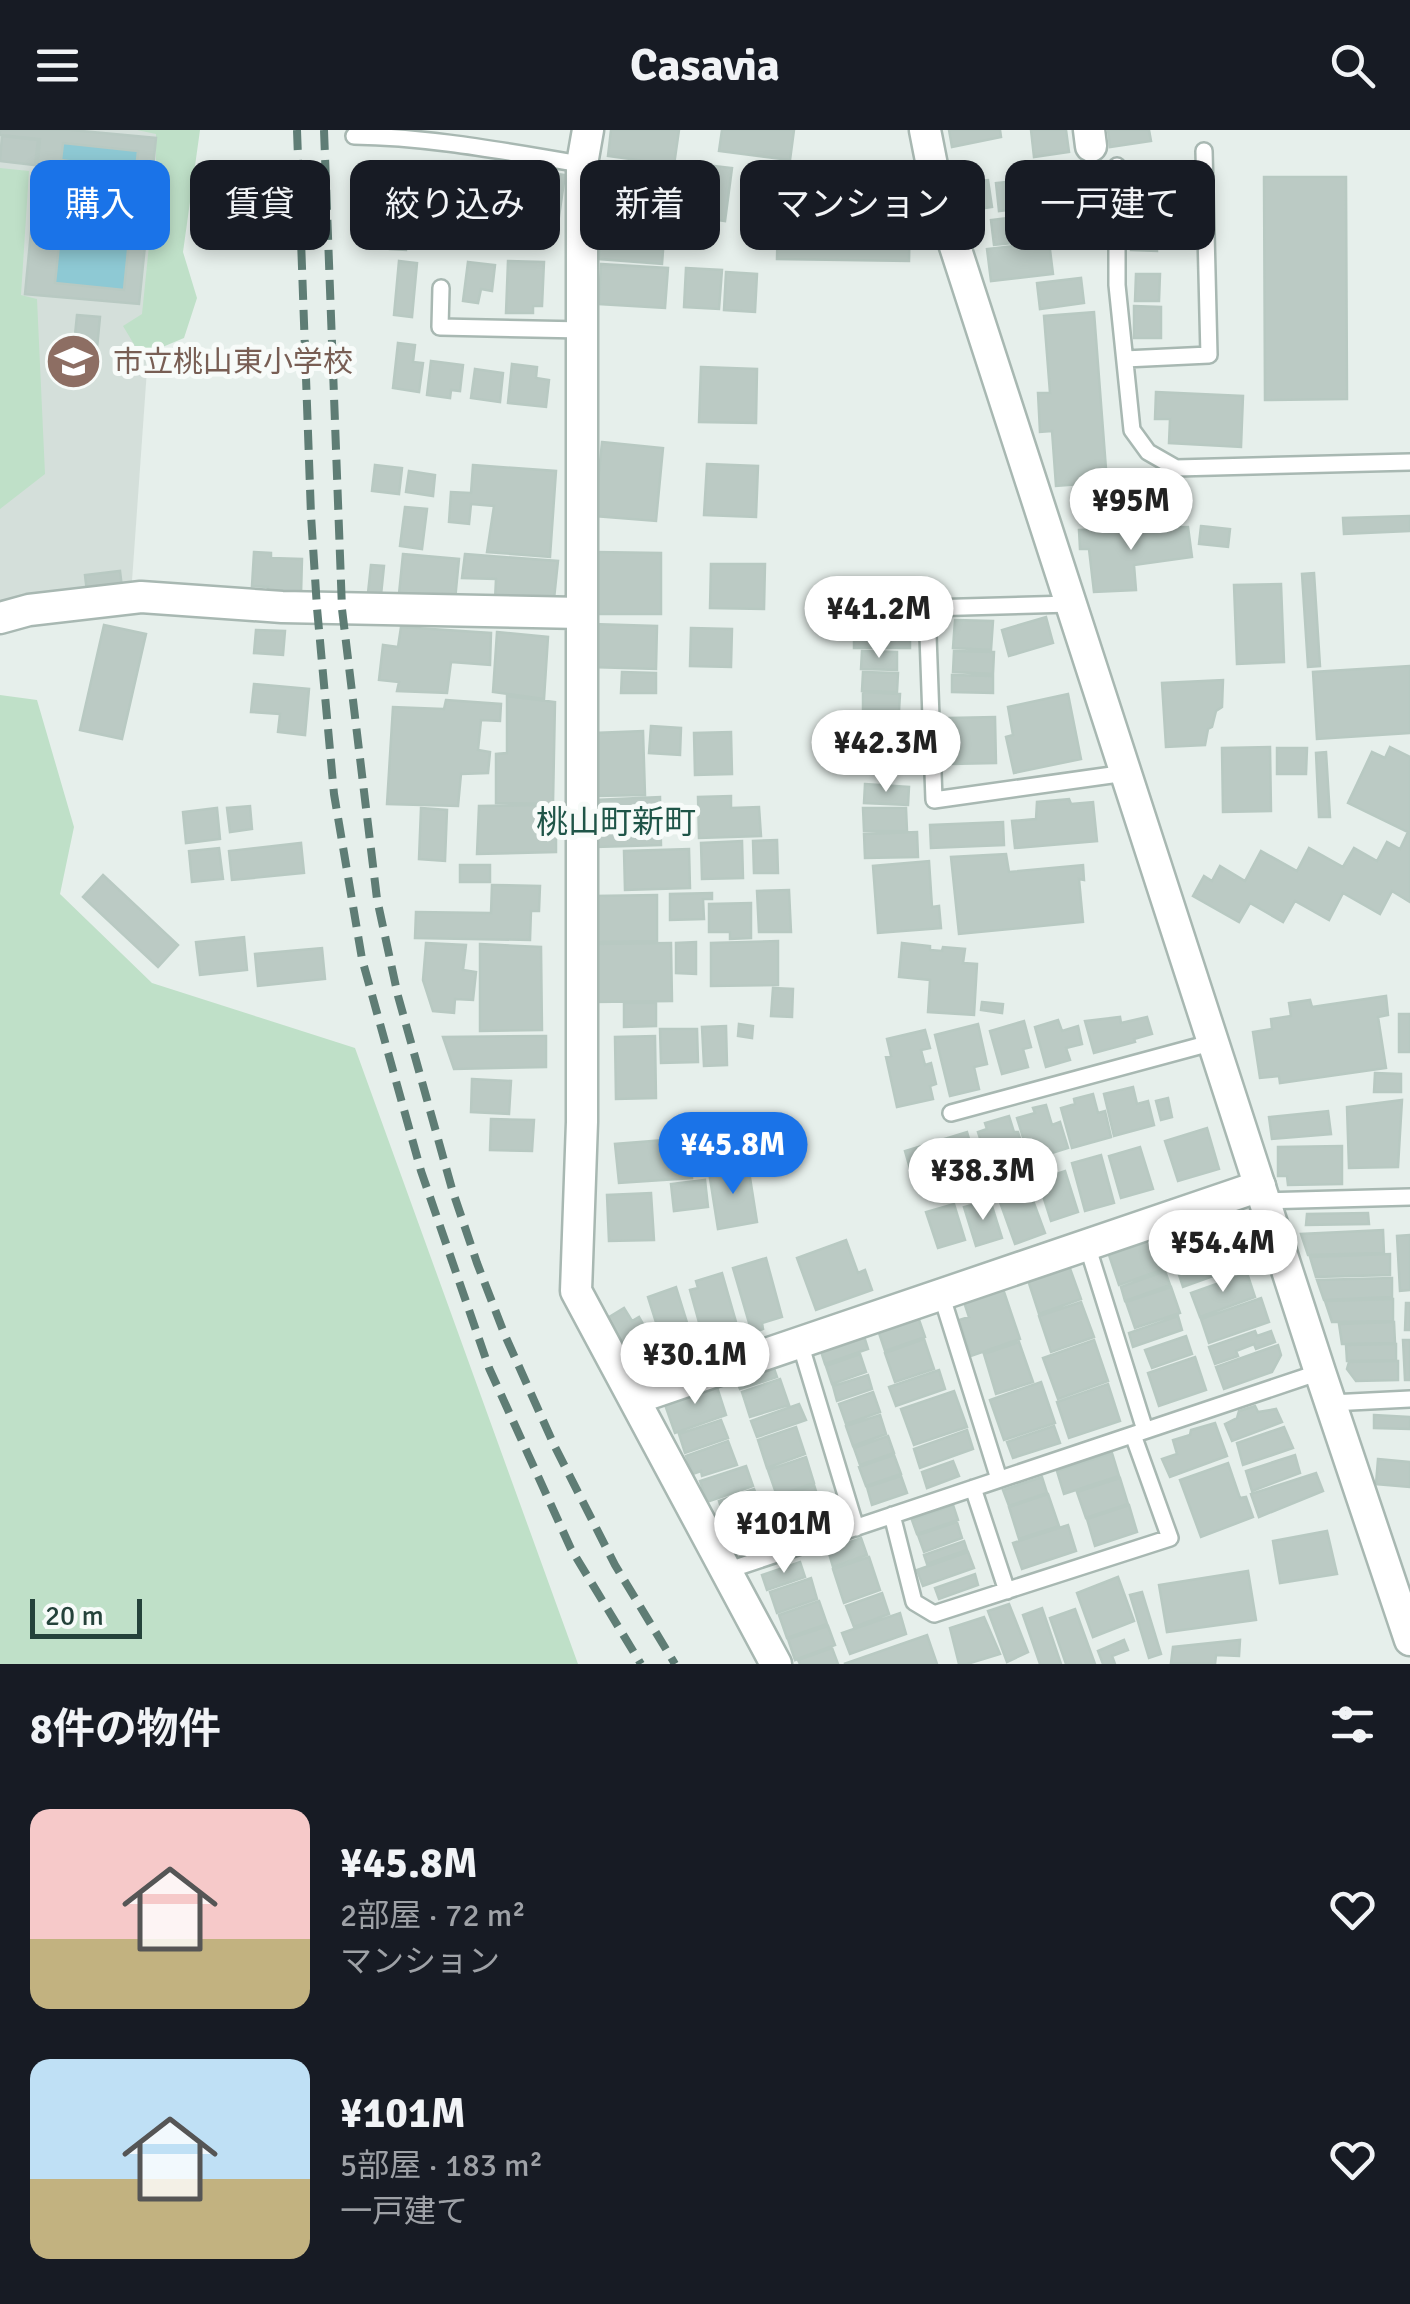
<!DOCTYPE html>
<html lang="ja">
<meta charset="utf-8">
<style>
:root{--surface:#171b24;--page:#20242c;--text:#f1f3f6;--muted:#9ea1a6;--accent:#1a73e8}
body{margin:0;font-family:Signika,"Noto Sans JP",sans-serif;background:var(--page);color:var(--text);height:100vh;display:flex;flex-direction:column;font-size:38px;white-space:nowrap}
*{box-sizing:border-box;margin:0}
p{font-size:32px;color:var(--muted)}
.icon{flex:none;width:55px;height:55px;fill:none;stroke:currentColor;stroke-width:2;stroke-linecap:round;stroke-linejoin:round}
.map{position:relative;height:1534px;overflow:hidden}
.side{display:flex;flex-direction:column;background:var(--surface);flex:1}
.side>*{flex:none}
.banner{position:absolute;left:30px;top:30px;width:1350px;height:90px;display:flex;gap:20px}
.scale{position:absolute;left:30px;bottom:25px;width:112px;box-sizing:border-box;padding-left:10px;border:5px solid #24423a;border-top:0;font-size:28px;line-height:35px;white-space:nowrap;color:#24423a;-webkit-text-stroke:8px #f7fbf9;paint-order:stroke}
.price{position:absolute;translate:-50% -85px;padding:0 22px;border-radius:35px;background:#fff;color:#222;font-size:32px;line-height:65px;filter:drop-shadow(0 2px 5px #0008)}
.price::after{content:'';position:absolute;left:50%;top:60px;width:30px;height:22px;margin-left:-15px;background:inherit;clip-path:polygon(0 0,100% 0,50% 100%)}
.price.active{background:var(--accent);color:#fff}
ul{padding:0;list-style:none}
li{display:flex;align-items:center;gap:30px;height:250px;padding:0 30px}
li span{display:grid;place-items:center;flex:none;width:280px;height:200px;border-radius:20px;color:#555}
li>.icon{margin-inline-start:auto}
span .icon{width:120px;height:120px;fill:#fffc;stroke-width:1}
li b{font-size:42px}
h2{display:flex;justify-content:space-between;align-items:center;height:120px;padding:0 30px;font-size:42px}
.chip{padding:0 35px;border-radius:20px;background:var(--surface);box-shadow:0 5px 15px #0003;font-size:35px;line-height:90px}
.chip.active{background:var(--accent);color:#fff}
header{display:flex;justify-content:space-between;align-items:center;height:130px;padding:0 30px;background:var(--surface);font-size:45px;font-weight:700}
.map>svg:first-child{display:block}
</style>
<header><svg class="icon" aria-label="menu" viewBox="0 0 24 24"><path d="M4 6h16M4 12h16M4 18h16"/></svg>Casavia<svg class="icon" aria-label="search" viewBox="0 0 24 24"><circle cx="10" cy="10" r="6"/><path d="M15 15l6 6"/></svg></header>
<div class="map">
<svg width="1410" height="1534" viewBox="0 0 1410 1534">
<rect width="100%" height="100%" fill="#e6efeb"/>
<path fill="#d4dfda" d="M0,0H164L131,465L0,477Z"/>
<path fill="#bfe0c8" d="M137,0H200L183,122L197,168L184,208L141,226L123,196L142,184L156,47V4Z
M0,38L29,41L21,165L37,169L45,344L0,379Z
M0,565L37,570L74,697L60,764L152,853L355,918L578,1534H0Z"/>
<path fill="#8ec9d4" d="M63,13L138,21L124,160L55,153L67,32L61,30Z"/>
<path fill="#bbcac4" stroke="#b8c9c2" stroke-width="2.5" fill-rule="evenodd" d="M0,0H71L156,8L139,174L25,164L40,9L0,5ZM63,13L138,21L124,160L55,153L68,31L61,30Z
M611,0H679L674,35L608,26Z
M722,0H794L790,30L719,21Z
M949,0H1000L1001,7L952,17Z
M1031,0H1066L1069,22L1034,27Z
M1108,0H1149L1151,11L1110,17Z
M2,6L38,10L35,35L0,31Z
M473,32L565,45L557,100L491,91L488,111L461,107Z
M680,32L732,38L725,91L674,84Z
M1131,33L1151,34V61H1131Z
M395,37L453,43L450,61L446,60L444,71L392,65Z
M1054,47L1057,74L999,81L996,53Z
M1264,47H1346L1347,269L1265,270Z
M988,50L992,77L971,80L968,52Z
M1126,66H1154L1153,87H1126Z
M849,69H889V81H910L909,131L777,129L778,79L848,80Z
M604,75L666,80L662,134L599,129Z
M393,80L429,83L426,108L407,107L406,120L390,119Z
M1050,83L1053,109L994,115L991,90Z
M1131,91L1154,92L1155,97H1131Z
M1131,99H1157V121L1131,120Z
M1049,112L1053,144L991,151L987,119Z
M399,131L417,133L412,187L394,185Z
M508,131L544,132L542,176H533V183H506Z
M468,132L495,135L492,161L481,159L478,173L463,171Z
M601,134L668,138L665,178L599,174Z
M686,138L722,140L719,179L684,177Z
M726,142L757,144L755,182L724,180Z
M1136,144H1160L1159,171H1135Z
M1081,148L1084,173L1040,179L1037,153Z
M1134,176L1161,177V208H1134Z
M1094,182L1107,352L1056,356L1052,301L1040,302L1038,263H1050L1044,186Z
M77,185L100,187L97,218L74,215Z
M398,213L415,215L413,232L423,233L419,262L393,258Z
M431,231L463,235L460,261L451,260L450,268L427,265Z
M512,234L537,237L536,248L549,250L546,277L508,273Z
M701,237L757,239L756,293L699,292Z
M475,239L503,243L500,272L471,268Z
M1156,262L1243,266L1241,317L1169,313L1170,289H1155Z
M602,312L663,318L656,391L595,386Z
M707,334L758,336L756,387L704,385Z
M375,335L402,338L399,364L372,361Z
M473,335L556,341L550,427L487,422L494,376L471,374L469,394L449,392L451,362L471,363Z
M409,341L435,345L433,366L406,362Z
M1073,359L1109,361L1108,369L1073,366Z
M405,377L427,379L422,419L400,416Z
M1410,386V401L1344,404L1343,388Z
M1201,396L1230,399L1228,417L1199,414Z
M1188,397L1192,427L1134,435L1136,460L1094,462L1089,419H1080L1079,400Z
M254,422L271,423V428L302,429L301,465L267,464L268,457L252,456Z
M595,422L661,423V484H594Z
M403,424L459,429L455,470L399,464Z
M465,424L558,431L554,469L495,470L496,449L462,448Z
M711,434H765L764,479L710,478Z
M371,435L384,436L381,465L368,463Z
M120,441L122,458L87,462L85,445Z
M1314,443L1320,536L1308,537L1302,444Z
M1281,454L1284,532L1237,534L1234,455Z
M1046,487L1053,513L1009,526L1002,500Z
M955,490L993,491L991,520L953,518Z
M854,492H910V518H854Z
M592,494L657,496L656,539L591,537Z
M104,495L146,504L122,609L80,600Z
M401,497L491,503L490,535L451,532L447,563L397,561L399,552L379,550L383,515L398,517Z
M691,498L732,499L731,537L690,536Z
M256,500L285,501L283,525L254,523Z
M497,502L548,507L544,569L493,562Z
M862,521L897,522V540L861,539Z
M954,521L994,522L993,544L953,542Z
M1410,536V603L1317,609L1313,542Z
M622,542L656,543V563H621Z
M863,542L898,543L897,562L862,561Z
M952,545L993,546V563L952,562Z
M1223,550L1222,577L1216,581L1212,597L1208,599L1205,615L1166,617L1162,553Z
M254,554L309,559L305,605L278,602L280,584L251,582Z
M863,562L900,564L899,581L863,579Z
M1068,564L1081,629L1014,643L1006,607L1013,605L1008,577Z
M507,566L555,572L553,674L496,673V624L507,623Z
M446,570L501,574L500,591L481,590L478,620L490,622L488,643L461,644L458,676L387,674L393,577L444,579Z
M995,587L996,633L950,634L949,588Z
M863,591L900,593L899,606L862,604Z
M651,596L681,598L680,625L649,623Z
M643,601L645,665L596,666L594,603Z
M731,602L732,644L695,645L694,603Z
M865,607L901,608V625L864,624Z
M1270,617L1271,681L1223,682L1222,618Z
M1390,617L1410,627V772L1392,761L1380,784L1343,763L1329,790L1295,771L1283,792L1250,773L1239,792L1193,766L1204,746L1212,751L1220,736L1245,751L1261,721L1297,741L1309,718L1343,737L1354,718L1377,731L1387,712L1400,719L1408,702L1348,673L1372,622L1385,628Z
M1277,618H1307L1306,644H1277Z
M1326,622L1330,687H1319L1316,623Z
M865,626L901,627V640L864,639Z
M865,654L909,657L908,675L864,673Z
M731,666V678L759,677L761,706L699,708L698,667Z
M660,667L661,715L596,717L595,670Z
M1069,669L1071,674L1093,672L1097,711L1015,718L1012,691L1036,689L1037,672Z
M556,675V722L477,724L479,676Z
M250,676L252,699L230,702L227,678Z
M217,678L220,709L186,713L183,682Z
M421,678L447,680L445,731L419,729Z
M863,678H906L907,701H864Z
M1003,692L1004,715L931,718L930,695Z
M917,702L918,727L865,728L864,704Z
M777,710L778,743H754L753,711Z
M742,711L743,748L702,749L701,713Z
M301,713L304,743L232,750L229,721Z
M219,718L223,749L192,752L189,721Z
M689,719L690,758L625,760L624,721Z
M1006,724L1009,742L1083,735L1084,750L1079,749L1083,792L959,804L951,727Z
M929,731L932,777L939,776L941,798L878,803L873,736Z
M460,735H490V752H460Z
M103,745L178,815L158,837L83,767Z
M492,755L540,756L539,781H531L530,810L415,808L416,782L491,783Z
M789,760L791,802H759L757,761Z
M712,763V769H703L704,789L670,790V764Z
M657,765V811L594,812V766Z
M751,773V808L730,809V802H709V774Z
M244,807L247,840L200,845L196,812Z
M778,811V855L711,856V813Z
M696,812V844L676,843V813Z
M426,813L466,815L463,840L476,842L473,870L455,869L454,883L433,881L423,850Z
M671,813L672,871L595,872L594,814Z
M902,813L930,816V820L942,821L943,817L965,819L963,833L977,834L974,885L928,882L930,850L899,847Z
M480,814L541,817L542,900L480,901Z
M322,818L325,849L258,856L255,824Z
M773,858L793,859L792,887L771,886Z
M1386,866L1388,885L1378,887L1386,938L1280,953L1279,946L1260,948L1253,902L1272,899L1271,889L1291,886L1289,873L1310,870L1312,877Z
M982,872L1003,874L1002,883L981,880Z
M624,873H656V896L624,897Z
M1399,884H1410V922H1399Z
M1120,887L1121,893L1147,887L1152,904L1134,909L1135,912L1094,923L1085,891Z
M1058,890L1062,901L1078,896L1082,914L1066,918L1070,930L1046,937L1035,897Z
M1024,891L1031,917L1023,919L1028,937L1002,944L990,901Z
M739,894L753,896L752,908L738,906Z
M978,894L987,934L974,937L979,959L950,966L935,905Z
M726,896L727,935L704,936L702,897Z
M660,899H697L698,932L661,933Z
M925,900L930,918L921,920L925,935L931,933L936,954L930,956L933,969L897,977L886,927L891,926L887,909Z
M546,906V937L454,939L443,907Z
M655,906L656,968L616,969L615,907Z
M1375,943L1401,944V962H1374Z
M472,949L511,951L509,984L471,982Z
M1133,957L1137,974L1148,971L1154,995L1114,1006L1104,964Z
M1093,964L1098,983L1105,981L1111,1007L1072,1018L1061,978L1075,974L1074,969Z
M1168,968L1172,987L1161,990L1156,971Z
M1402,970L1398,1037L1349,1038L1347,977Z
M1046,975L1052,995L1060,992L1068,1018L1030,1030L1017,988L1035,983L1033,978Z
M1328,981L1331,1004L1272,1009L1269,987Z
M1009,986L1014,1002H1018L1027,1031L991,1042L978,1002L987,999L985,993Z
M491,989L534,990L532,1021L490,1020Z
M770,997L775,1025L752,1029L747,1000Z
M1207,998L1219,1039L1178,1051L1165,1011Z
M967,1002L979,1043L951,1052L949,1045L915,1056L905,1021Z
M689,1008L692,1048L619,1053L615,1014Z
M1342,1016V1054L1288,1055L1287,1046H1278V1017Z
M1140,1017L1153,1059L1121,1068L1109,1026Z
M1101,1025L1114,1073L1085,1081L1072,1033Z
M748,1035L757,1092L718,1099L709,1042Z
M1065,1041L1078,1082L1051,1091L1038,1050Z
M1025,1049L1045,1103L1015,1114L996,1061Z
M705,1050L708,1077L674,1081L671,1054Z
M651,1063L654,1110L609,1111L607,1065Z
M990,1070L1002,1108L976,1116L964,1077Z
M954,1074L965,1110L938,1118L926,1082Z
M1368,1083L1369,1094L1306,1095L1307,1084Z
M1230,1086L1245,1128L1214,1139L1216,1145L1183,1157L1167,1108Z
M1383,1100L1384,1123L1308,1125L1301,1104Z
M1410,1105V1160L1400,1161L1397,1106Z
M1157,1108L1167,1138L1119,1155L1109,1125Z
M846,1110L858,1143L865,1140L872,1160L816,1180L797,1128Z
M1390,1124V1145L1316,1147L1310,1127Z
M766,1128L782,1187L762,1193L763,1199L752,1203L733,1138Z
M1068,1133L1081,1169L1039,1184L1027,1147Z
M1165,1141L1170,1155L1125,1171L1121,1157Z
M722,1143L740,1206L713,1214L708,1194L700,1196L690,1160L698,1158L696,1151Z
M1247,1143L1255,1167L1200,1187L1191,1163Z
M1392,1148V1167L1324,1170L1317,1150Z
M676,1157L693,1212L665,1221L648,1167Z
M1171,1157L1180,1183L1135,1198L1126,1172Z
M1003,1159L1020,1209L971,1226L959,1190L969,1187L964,1172Z
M1261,1168L1269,1192L1209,1213L1201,1189Z
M1393,1169V1191L1332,1192L1325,1171Z
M1081,1172L1094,1207L1051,1222L1039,1186Z
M1406,1173H1410V1200H1405Z
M624,1178L632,1191L639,1187L654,1213L651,1215L662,1234L650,1241L640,1225L630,1231L606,1189Z
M917,1184L925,1207L885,1221L877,1197Z
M1178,1186L1182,1200L1133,1217L1129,1203Z
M1394,1192L1395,1213L1342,1214L1339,1194Z
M862,1200L868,1219L825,1234L819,1215Z
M1255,1201L1257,1206L1271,1201L1275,1212L1256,1219L1254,1214L1236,1221L1238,1226L1215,1234L1209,1217Z
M1186,1206L1192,1224L1152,1238L1145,1220Z
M924,1209L934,1239L895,1252L885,1223Z
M1094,1210L1108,1251L1058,1269L1043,1228Z
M1403,1210H1410V1250H1405Z
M1019,1212L1033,1252L996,1264L984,1224Z
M1396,1214V1230L1347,1231L1346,1215Z
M1278,1215L1281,1225L1272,1242L1224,1259L1216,1237Z
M860,1224L866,1242L832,1254L826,1236Z
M1195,1227L1206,1260L1159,1276L1148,1243Z
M1398,1231V1250L1356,1251L1347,1239L1349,1232Z
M772,1233L777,1247L740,1259L735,1246Z
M939,1240L945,1259L896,1276L889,1257Z
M868,1245L872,1259L837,1271L833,1256Z
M780,1249L789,1275L750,1287L742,1262Z
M715,1251L726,1285L675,1303L663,1269Z
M1041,1252L1055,1293L1004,1310L990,1270Z
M1108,1254L1120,1291L1069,1308L1057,1272Z
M954,1261L967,1297L914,1315L901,1279Z
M873,1262L880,1282L846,1294L839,1274Z
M799,1274L806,1290L757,1307L751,1291Z
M1255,1276L1258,1282L1276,1279L1282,1292L1232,1311L1225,1294L1237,1288L1239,1281Z
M880,1285L886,1304L853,1316L846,1296Z
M1374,1285L1410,1287V1299L1374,1298Z
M721,1290L728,1308L685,1323L679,1304Z
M1215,1293L1227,1326L1170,1347L1162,1329L1177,1324L1173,1310L1190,1305L1191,1300Z
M1054,1296L1060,1313L1013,1328L1007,1312Z
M796,1297L805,1324L767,1338L758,1310Z
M1284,1297L1293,1318L1243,1335L1237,1313Z
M967,1300L973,1319L920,1338L914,1319Z
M888,1306L894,1323L860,1335L854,1318Z
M728,1311L737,1335L702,1346L701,1341L693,1344L686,1326Z
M1112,1323L1119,1346L1064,1364L1057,1341Z
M894,1325L901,1344L866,1356L859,1337Z
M1295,1325L1300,1343L1252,1361L1246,1341Z
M806,1327L814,1353L777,1366L768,1340Z
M1378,1329L1410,1332V1357L1376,1354Z
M953,1331L959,1346L927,1358L922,1342Z
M1228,1333L1240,1368L1246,1367L1253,1387L1201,1407L1180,1350Z
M746,1336L753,1356L707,1372L700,1351Z
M1316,1343L1323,1361L1259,1387L1251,1364Z
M901,1346L907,1363L872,1375L867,1357Z
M1042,1347L1047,1363L1009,1376L1003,1360Z
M1120,1348L1128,1374L1086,1388L1077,1362Z
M814,1355L820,1374L784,1386L778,1369Z
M754,1359L763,1384L727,1396L719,1371Z
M1048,1364L1059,1396L1019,1409L1009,1377Z
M821,1375L826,1392L791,1404L785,1387Z
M953,1375L958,1390L917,1404L912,1390Z
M1129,1375L1137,1402L1095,1416L1087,1389Z
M765,1386L772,1407L736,1420L728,1398Z
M957,1392L962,1408L924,1422L918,1405Z
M1068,1395L1076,1421L1022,1439L1013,1413Z
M1327,1401L1337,1444L1280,1453L1273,1411Z
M861,1408L867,1425L833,1437L828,1420Z
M964,1411L967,1420L927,1434L924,1425Z
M968,1422L974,1438L923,1456L917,1440Z
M869,1427L880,1460L844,1473L833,1439Z
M800,1432L805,1447L767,1460L762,1445Z
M1248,1441L1256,1490L1167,1502L1159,1455Z
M975,1444L978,1455L939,1469L935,1458Z
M1118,1447L1134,1491L1093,1507L1077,1463Z
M811,1448L817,1469L777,1483L770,1462Z
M1142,1462L1161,1524L1149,1528L1130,1465Z
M882,1463L889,1484L854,1497L846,1476Z
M819,1471L827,1494L787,1508L779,1485Z
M1009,1474L1028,1522L1007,1532L988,1481Z
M1042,1478L1061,1534H1040L1023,1485Z
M1075,1479L1095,1534H1066L1050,1488Z
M900,1483L906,1504L850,1524L842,1503Z
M984,1487L1000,1524L967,1534H959L950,1498Z
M828,1496L835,1515L795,1530L788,1509Z
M927,1505L937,1534H844Z
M1124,1510L1128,1520L1112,1526L1115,1534H1103L1098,1521Z
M1240,1510L1239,1526L1216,1525L1215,1534L1171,1533L1173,1517Z
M832,1518L838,1534H800L798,1530Z"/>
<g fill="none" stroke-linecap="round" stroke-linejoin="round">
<defs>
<path id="service" d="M354,6C431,7 507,22 582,34
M1117,36V155L1132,300L1148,322L1176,338L1410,332
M441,158L440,197L583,200
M1125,229L1209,225L1204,21
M1071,474L927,478L934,670L1126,643
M951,983L1214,912
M1265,1071L1410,1067
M1087,1115L1145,1300
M941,1164L999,1349
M800,1213L856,1398
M1331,1273L1410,1269
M973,1358L1007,1461
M892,1385L914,1472L934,1484L1170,1408L1133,1305
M726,1441L1320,1242"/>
<path id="minor" d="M588,0L582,34V992L576,1161L776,1534
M1089,0L1091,16
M0,488L29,480L141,467L282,477L581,483
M634,1269L1260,1056"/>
<path id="tertiary" d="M925,0L937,61L1320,1242L1410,1510"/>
</defs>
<use href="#service" stroke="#a8b8b2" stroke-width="20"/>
<use href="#minor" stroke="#a8b8b2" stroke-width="35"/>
<use href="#tertiary" stroke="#a8b8b2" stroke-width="35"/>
<use href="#service" stroke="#fff" stroke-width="15"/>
<use href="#minor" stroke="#fff" stroke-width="30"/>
<use href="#tertiary" stroke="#fff" stroke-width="30"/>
<path stroke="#5f7d75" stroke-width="8" stroke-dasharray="20 10" stroke-linecap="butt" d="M297,0L311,385L317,478L334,664L362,829L421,1041L489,1238L571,1419L641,1534
M324,0L342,479L377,769L398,866L452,1059L477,1133L504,1203L554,1315L615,1435L675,1534"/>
</g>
<defs>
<symbol id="school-disc" viewBox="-11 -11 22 22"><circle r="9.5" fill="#8d6e63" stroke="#f7fbf9"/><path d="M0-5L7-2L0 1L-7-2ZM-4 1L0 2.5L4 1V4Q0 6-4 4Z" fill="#fff"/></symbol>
</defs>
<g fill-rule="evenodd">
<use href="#school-disc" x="42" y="200" width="63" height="63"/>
</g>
<g text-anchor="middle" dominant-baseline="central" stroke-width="10" stroke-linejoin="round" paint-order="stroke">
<g font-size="30" fill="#785e54" stroke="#f7fbf9" text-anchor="start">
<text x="113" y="232">市立桃山東小学校</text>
</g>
<g font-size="32" fill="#1f5548" stroke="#f7fbf9">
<text x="616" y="692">桃山町新町</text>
</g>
</g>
</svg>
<div class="scale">20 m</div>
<b class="price" style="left:1131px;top:423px">¥95M</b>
<b class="price" style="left:879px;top:531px">¥41.2M</b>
<b class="price" style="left:886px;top:665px">¥42.3M</b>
<b class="price active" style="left:733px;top:1067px">¥45.8M</b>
<b class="price" style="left:983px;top:1093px">¥38.3M</b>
<b class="price" style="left:1223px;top:1165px">¥54.4M</b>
<b class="price" style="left:695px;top:1277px">¥30.1M</b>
<b class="price" style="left:784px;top:1446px">¥101M</b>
<div class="banner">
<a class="chip active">購入</a>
<a class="chip">賃貸</a>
<a class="chip">絞り込み</a>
<a class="chip">新着</a>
<a class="chip">マンション</a>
<a class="chip">一戸建て</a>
</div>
</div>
<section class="side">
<h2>8件の物件<svg class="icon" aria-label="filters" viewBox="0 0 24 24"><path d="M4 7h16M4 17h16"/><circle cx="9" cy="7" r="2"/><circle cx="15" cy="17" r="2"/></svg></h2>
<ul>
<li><span style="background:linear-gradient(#f6c9c9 65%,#c2b280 0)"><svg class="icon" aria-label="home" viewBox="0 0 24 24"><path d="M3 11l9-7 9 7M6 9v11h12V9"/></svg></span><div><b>¥45.8M</b><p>2部屋 · 72 m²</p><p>マンション</p></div><svg class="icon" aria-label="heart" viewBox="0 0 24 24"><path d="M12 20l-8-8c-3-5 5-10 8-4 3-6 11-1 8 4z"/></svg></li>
<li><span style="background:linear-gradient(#bfe0f5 60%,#c2b280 0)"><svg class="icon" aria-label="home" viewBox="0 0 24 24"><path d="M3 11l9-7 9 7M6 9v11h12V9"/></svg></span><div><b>¥101M</b><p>5部屋 · 183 m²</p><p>一戸建て</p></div><svg class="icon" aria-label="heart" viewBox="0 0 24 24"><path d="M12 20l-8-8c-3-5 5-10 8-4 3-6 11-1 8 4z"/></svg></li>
</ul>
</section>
